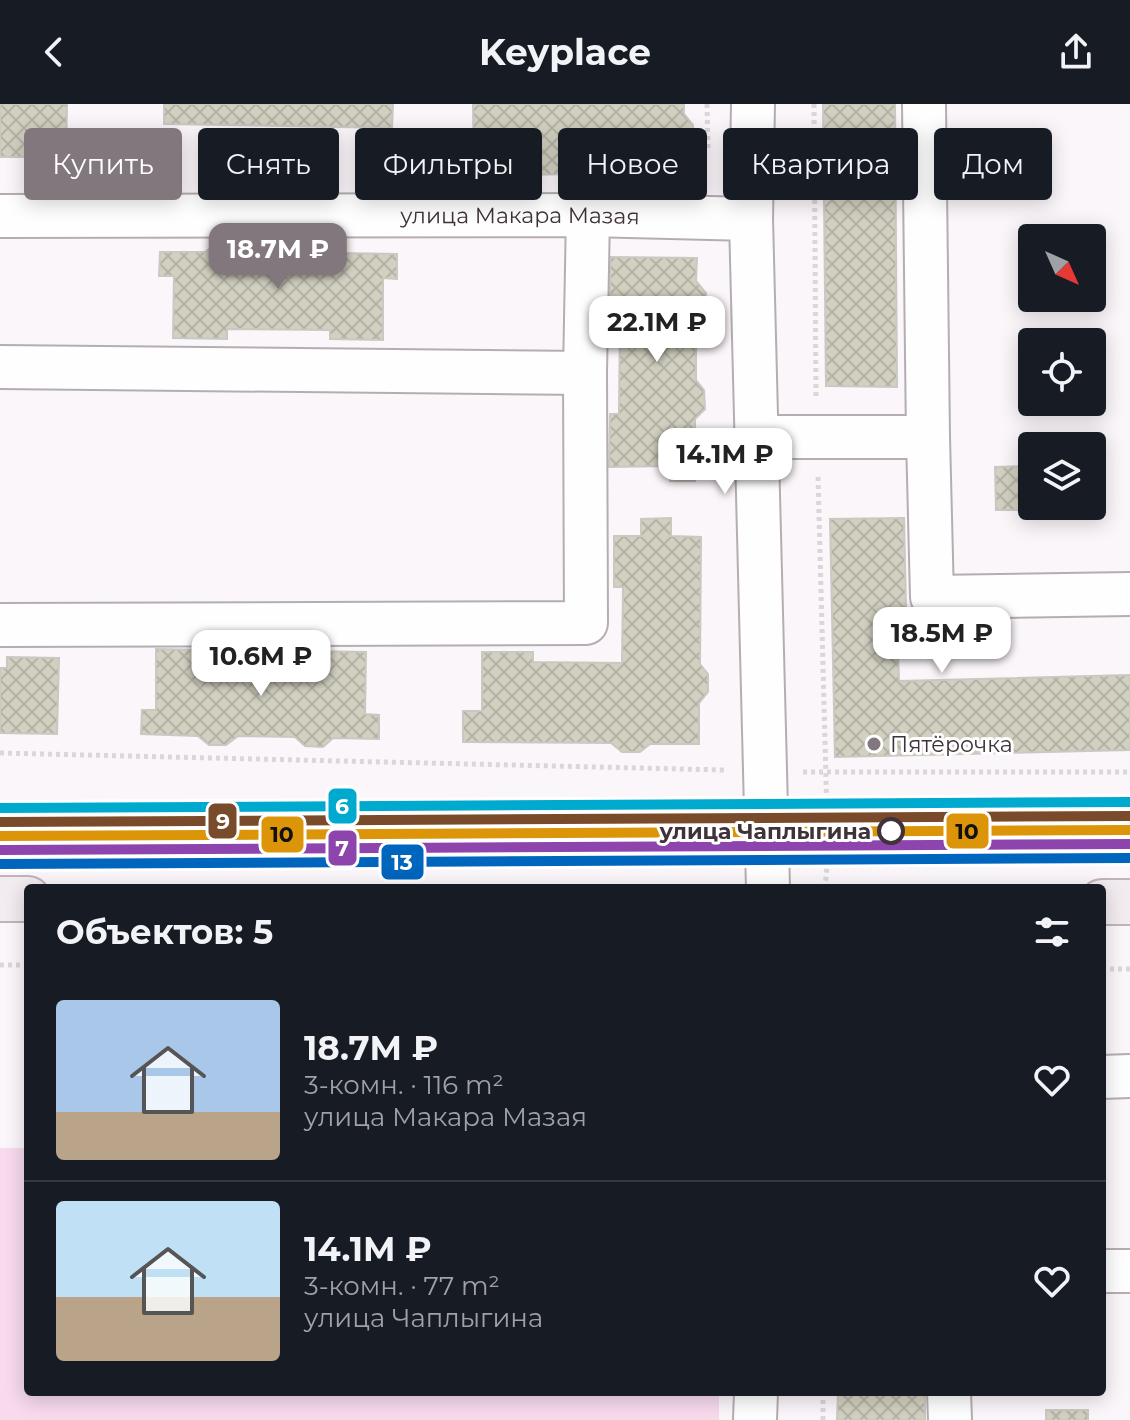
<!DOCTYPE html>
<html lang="ru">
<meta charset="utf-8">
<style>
:root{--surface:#171b24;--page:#242831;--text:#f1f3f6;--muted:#9ea1a6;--line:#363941;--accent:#81777d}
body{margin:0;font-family:Montserrat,sans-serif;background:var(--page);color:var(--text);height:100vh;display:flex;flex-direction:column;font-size:30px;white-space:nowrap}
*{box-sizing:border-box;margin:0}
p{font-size:26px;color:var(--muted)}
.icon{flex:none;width:44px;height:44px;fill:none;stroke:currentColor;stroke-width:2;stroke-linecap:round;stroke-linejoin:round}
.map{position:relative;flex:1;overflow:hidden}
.panel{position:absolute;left:24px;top:780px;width:1082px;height:512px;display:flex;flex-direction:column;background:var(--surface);border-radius:8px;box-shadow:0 4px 20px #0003}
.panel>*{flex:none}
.hud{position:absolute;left:24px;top:24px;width:1082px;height:72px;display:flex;gap:16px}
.needle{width:52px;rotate:135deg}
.controls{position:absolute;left:1018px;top:120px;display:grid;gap:16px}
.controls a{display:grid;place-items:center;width:88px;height:88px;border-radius:8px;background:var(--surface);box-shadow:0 4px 20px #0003;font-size:40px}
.price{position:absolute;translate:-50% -68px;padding:0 18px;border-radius:16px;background:#fff;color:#222;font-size:26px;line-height:52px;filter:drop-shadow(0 2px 4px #0008)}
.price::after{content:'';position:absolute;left:50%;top:48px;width:24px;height:18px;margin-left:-12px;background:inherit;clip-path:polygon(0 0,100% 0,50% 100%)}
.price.selected{background:var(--accent);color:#fff}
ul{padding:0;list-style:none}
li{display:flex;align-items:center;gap:24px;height:200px;padding:0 32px}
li+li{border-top:2px solid var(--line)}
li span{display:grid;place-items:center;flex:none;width:224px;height:160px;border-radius:8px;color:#555}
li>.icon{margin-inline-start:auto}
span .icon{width:96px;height:96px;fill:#fffc;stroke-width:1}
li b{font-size:34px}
h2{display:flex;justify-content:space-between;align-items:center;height:96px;padding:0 32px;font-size:34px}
.tag{padding:0 28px;border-radius:8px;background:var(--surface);box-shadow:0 4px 20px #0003;font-size:28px;line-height:72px}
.tag.selected{background:var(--accent);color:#fff}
header{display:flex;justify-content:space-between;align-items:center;height:104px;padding:0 32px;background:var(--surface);font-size:36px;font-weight:700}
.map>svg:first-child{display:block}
</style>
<header><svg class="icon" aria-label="back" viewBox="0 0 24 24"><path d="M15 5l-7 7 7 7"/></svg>Keyplace<svg class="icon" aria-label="share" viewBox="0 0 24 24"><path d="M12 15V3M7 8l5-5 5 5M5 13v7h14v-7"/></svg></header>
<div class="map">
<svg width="1130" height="1316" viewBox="0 0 1130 1316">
<defs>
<pattern id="building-cross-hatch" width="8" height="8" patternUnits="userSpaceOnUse" patternTransform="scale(2)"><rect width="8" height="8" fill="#d2d0c0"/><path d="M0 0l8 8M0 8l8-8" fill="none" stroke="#b5b3a6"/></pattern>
</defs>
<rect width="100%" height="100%" fill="#fbf6f9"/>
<path fill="#f7daec" d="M0,1044H28V1288H719V1316H0Z"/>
<path fill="url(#building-cross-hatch)" stroke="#cac8c3" stroke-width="2" d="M0,0H67L66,53H0Z
M164,0H393L392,24L164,20Z
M473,0H684V10L693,21V39L685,49V68L665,69L654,78H636L626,69L474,72Z
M823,0H895L897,283L826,282Z
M234,139L243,148L301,149L312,140H330L340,149L397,150V175L383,174V236L330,235V226L227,225V235L173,234L174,172H159L160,148H205L216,140Z
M610,153L697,154L696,177L706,189L705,206L696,216V276L704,286L705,305L695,315V377H670V362L609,363L610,310H619L620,207H610Z
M1028,362V406H996L995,363Z
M671,414V432L701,433L700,560L708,570V588L699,599V640H650L640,648H622L611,639L463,638V607H482V548H533V558L622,559L623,483H614V432H641V415Z
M904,414L907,548L898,547L899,577L1130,571V646L835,653L830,415Z
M156,545L210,546L209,555L312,557V547L366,548L365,610L379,611V635L333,634L323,643L305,642L295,633L238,632L226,641H209L198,632L141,630L142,606H156Z
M7,553L59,554L57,630L0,629V564H7Z
M838,1288H925V1316H837Z
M1046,1306H1088V1316H1046Z"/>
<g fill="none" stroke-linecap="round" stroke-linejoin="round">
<defs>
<g id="minor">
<path d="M753,0L751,115L768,784"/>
<path d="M924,0L928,333"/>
<path id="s1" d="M0,112L588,111L751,115"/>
<path d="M0,263L585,269"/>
<path d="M756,333H928L932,493L1130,490"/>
<path d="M0,521L586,519L585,269L588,111"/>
<path d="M1102,973L1130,972"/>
<path d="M1102,1167H1130"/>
<path d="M949,1288L950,1316"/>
<path d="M755,1316L756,1288"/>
</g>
<path id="major" d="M0,795H28
M1102,798H1130"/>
</defs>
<use href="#minor" stroke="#b5adb2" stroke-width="46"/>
<use href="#major" stroke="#c1b3bc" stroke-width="48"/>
<path stroke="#dad6d9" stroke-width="5" stroke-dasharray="4 4" stroke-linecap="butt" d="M707,0L708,47
M814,0L816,295
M818,373L828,751L825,784
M0,649L725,666
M803,668H1130
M0,861H28
M1102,865H1130
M823,1316V1288"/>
<use href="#minor" stroke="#fefefe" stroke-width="42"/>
<use href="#major" stroke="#f2ecf0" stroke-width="44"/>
<defs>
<path id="tram-1" d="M0,732L1130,726"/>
<path id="tram-2" d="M0,746L1130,740"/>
<path id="tram-3" d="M0,718L1130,712"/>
<path id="tram-4" d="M0,760L1130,754"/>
<path id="tram-5" d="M0,704L1130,698"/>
</defs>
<use href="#tram-1" stroke="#fff" stroke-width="16"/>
<use href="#tram-2" stroke="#fff" stroke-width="16"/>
<use href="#tram-3" stroke="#fff" stroke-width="16"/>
<use href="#tram-4" stroke="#fff" stroke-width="16"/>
<use href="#tram-5" stroke="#fff" stroke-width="16"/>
<use href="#tram-1" stroke="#dc9509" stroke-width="10"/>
<use href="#tram-2" stroke="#8e44ad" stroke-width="10"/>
<use href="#tram-3" stroke="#7a4b2a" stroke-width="10"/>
<use href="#tram-4" stroke="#0065bd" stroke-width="10"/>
<use href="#tram-5" stroke="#00a9ce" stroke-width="10"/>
</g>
<circle fill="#81777d" stroke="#fff" stroke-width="3" cx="874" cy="640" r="8"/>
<circle fill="#fff" stroke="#40323a" stroke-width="4" cx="891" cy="727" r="12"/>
<g text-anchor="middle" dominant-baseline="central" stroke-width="6" stroke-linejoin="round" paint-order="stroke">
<g font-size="22" fill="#40323a" stroke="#fff">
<text stroke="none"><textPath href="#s1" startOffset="520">улица Макара Мазая</textPath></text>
</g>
<g font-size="22" fill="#40323a" stroke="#fff" text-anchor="start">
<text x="890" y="640">Пятёрочка</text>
</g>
<g font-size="22" font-weight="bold" fill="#40323a" stroke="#fff" text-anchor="end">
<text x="871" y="727">улица Чаплыгина</text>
</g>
</g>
<g stroke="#fff" stroke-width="3">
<rect x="327" y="683" width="31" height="38" rx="8" fill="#00a9ce"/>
<rect x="207" y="698" width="31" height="38" rx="8" fill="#7a4b2a"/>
<rect x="945" y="708" width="45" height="38" rx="8" fill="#dc9509"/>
<rect x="260" y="711" width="45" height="39" rx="8" fill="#dc9509"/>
<rect x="327" y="725" width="31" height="38" rx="8" fill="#8e44ad"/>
<rect x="380" y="739" width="45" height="38" rx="8" fill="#0065bd"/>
</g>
<g font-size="22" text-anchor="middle" font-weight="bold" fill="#fff">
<text x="342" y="710">6</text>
<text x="223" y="725">9</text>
<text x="342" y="752">7</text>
<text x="402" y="766">13</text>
</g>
<g font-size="22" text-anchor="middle" font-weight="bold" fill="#111">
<text x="967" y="735">10</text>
<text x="282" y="738">10</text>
</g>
</svg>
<div class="controls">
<a><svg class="needle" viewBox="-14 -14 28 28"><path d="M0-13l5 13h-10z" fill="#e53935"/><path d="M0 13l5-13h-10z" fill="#9ea1a6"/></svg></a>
<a><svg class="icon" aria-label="locate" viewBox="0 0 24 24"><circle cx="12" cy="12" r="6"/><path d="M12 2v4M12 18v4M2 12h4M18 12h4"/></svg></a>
<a><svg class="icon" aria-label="layers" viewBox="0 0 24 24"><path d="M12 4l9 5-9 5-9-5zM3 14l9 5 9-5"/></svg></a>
</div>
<b class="price selected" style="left:278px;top:187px">18.7M ₽</b>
<b class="price" style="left:657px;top:260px">22.1M ₽</b>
<b class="price" style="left:725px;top:392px">14.1M ₽</b>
<b class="price" style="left:942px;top:571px">18.5M ₽</b>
<b class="price" style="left:261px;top:594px">10.6M ₽</b>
<div class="hud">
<a class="tag selected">Купить</a>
<a class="tag">Снять</a>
<a class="tag">Фильтры</a>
<a class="tag">Новое</a>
<a class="tag">Квартира</a>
<a class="tag">Дом</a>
</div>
<section class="panel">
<h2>Объектов: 5<svg class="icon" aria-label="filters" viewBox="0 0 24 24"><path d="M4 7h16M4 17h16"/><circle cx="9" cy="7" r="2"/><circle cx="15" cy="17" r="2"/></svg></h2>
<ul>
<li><span style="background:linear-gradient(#a9c7e8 70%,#b9a48a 0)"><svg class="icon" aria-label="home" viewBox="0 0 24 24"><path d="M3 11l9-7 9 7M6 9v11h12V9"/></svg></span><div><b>18.7M ₽</b><p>3-комн. · 116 m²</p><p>улица Макара Мазая</p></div><svg class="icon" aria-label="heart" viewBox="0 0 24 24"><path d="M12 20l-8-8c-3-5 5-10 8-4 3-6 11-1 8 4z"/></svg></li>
<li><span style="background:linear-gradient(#bfe0f5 60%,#b9a48a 0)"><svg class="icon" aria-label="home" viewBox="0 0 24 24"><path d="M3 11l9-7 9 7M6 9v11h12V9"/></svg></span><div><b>14.1M ₽</b><p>3-комн. · 77 m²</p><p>улица Чаплыгина</p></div><svg class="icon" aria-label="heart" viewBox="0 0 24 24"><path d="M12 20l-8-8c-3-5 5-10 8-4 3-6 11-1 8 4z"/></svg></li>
</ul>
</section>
</div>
